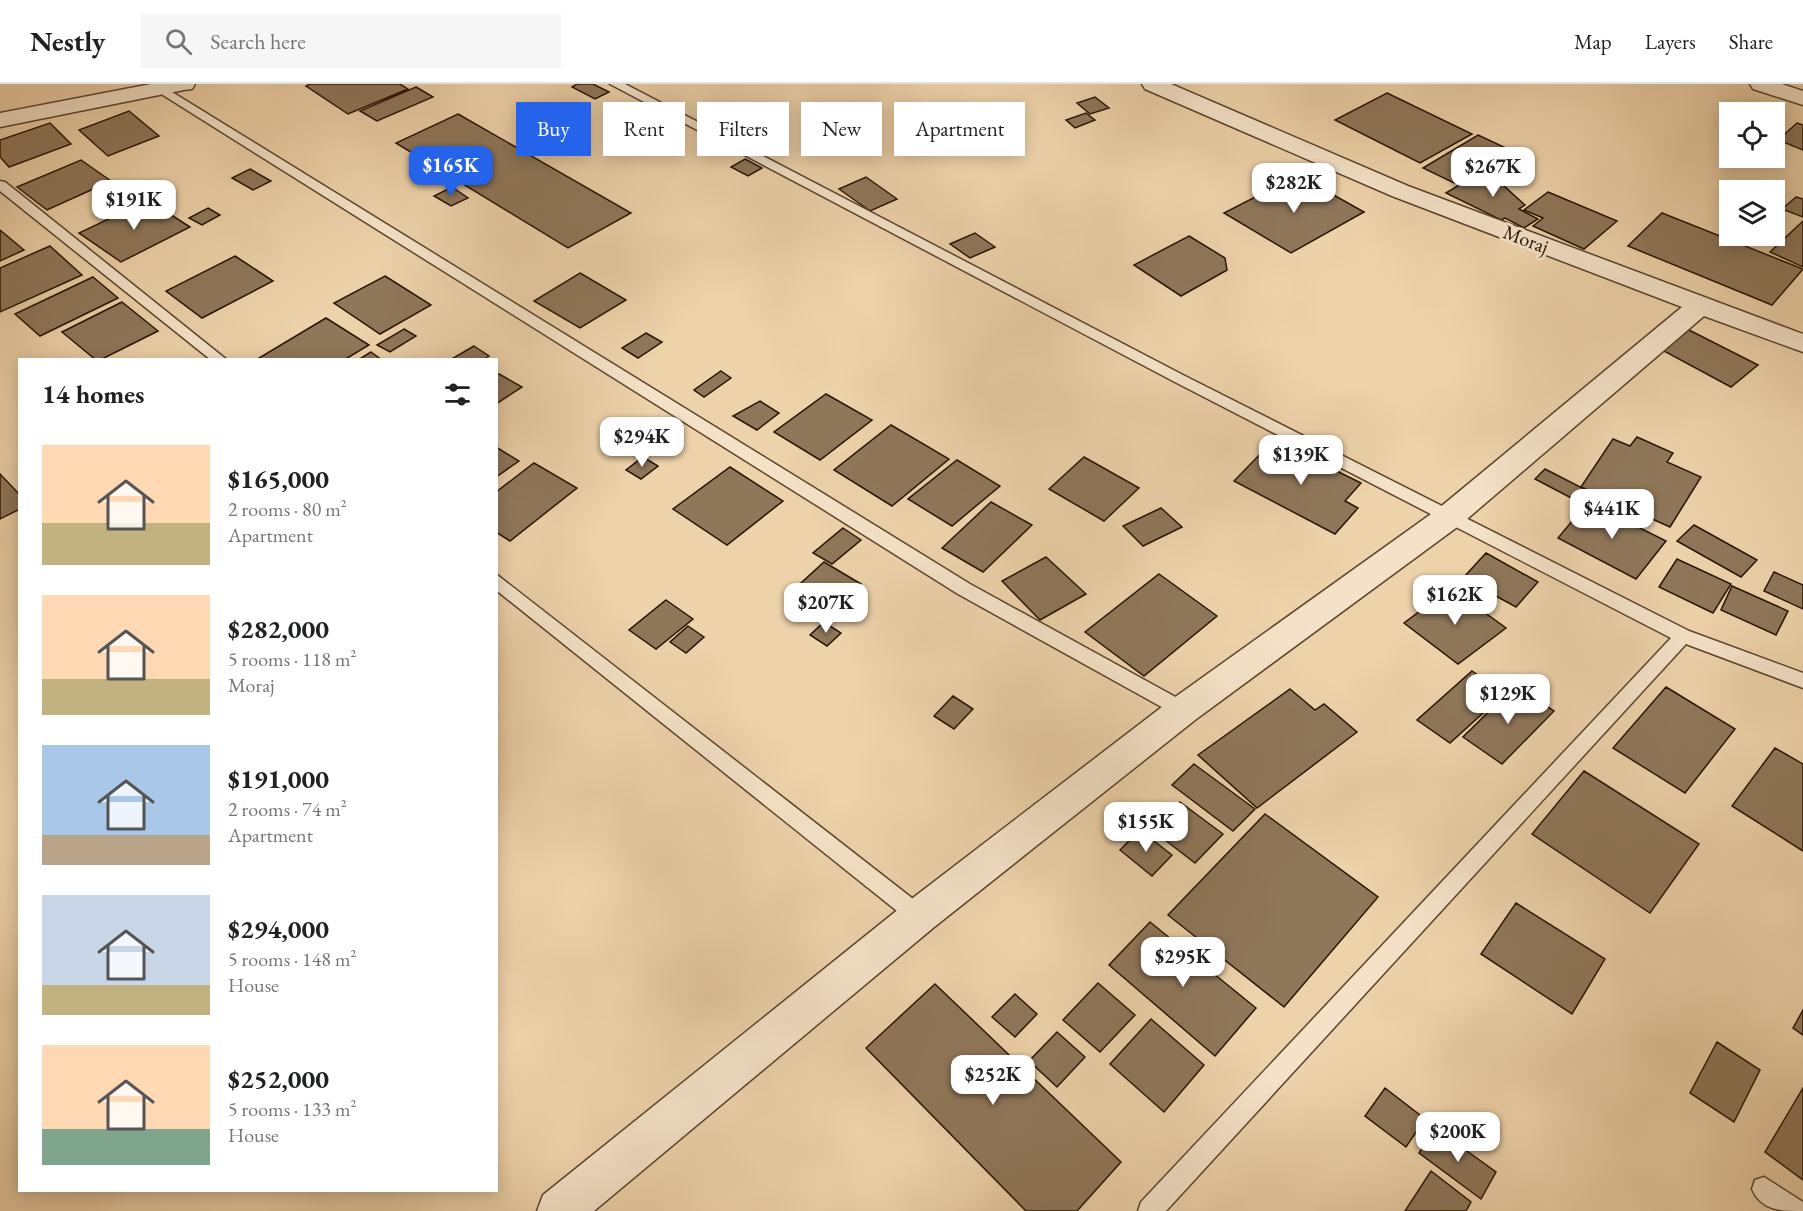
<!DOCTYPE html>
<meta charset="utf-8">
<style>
:root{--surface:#fff;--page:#f6f6f6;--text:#202124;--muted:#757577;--line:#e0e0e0;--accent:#2563eb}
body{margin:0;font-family:"EB Garamond",serif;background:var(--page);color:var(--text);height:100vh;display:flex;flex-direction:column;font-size:22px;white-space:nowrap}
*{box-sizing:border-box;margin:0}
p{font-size:20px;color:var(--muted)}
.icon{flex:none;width:33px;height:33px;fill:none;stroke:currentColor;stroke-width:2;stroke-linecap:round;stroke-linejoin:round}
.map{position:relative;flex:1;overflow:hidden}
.panel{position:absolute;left:18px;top:274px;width:480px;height:834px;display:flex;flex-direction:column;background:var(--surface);border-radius:0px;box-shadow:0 3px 15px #0003}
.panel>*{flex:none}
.banner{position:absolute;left:516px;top:18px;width:570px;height:54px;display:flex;gap:12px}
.buttons{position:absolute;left:1719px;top:18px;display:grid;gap:12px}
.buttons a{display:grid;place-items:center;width:66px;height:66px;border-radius:0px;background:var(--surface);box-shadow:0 3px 15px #0003;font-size:30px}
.price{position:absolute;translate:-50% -51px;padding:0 14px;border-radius:12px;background:#fff;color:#222;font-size:20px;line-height:39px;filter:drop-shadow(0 2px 3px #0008)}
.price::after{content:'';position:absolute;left:50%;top:36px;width:18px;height:14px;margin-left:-9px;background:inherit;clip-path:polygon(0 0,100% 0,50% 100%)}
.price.current{background:var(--accent);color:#fff}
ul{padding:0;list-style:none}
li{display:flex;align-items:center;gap:18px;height:150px;padding:0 24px}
li span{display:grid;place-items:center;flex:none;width:168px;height:120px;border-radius:0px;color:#555}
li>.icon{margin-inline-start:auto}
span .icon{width:72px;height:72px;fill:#fffc;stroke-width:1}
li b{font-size:26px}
h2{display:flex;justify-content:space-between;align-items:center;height:72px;padding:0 24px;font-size:26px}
.pill{padding:0 21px;border-radius:0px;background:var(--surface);box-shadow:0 3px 15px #0003;font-size:21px;line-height:54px}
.pill.current{background:var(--accent);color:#fff}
header{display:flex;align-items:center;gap:36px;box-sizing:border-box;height:84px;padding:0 30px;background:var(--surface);border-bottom:2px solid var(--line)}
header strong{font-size:28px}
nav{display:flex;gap:33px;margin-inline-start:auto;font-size:21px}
.search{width:420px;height:54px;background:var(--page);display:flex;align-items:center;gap:15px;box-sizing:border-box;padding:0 21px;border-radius:0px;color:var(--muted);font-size:22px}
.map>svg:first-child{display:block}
</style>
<header>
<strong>Nestly</strong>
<div class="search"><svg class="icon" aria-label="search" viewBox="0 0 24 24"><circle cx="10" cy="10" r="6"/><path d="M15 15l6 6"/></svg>Search here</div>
<nav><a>Map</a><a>Layers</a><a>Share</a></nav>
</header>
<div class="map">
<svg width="1803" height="1127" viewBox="0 0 1803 1127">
<rect width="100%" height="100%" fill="#eed2aa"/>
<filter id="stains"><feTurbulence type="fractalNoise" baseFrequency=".00333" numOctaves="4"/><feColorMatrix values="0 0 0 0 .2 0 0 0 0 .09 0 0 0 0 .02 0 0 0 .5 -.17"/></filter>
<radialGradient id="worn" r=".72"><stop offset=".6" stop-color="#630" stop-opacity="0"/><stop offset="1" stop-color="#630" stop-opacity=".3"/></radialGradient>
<path fill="#8f775a" stroke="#281403" stroke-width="1.5" d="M310,0H400L408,5L348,30L306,2Z
M577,0H593L609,8L595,15L572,3Z
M416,3L433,13L377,37L360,27Z
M1387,9L1472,50L1420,79L1335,36Z
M1095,13L1109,24L1090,30L1077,19Z
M129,27L159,52L108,72L79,46Z
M1086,29L1095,36L1075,44L1066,36Z
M458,30L631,129L568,164L396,59Z
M50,39L71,60L9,83L0,73V56Z
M1797,39L1803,41V66L1778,56Z
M1478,51L1508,65L1454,99L1423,84Z
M745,75L762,84L748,92L731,83Z
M81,76L111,97L47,126L17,103Z
M1487,84L1511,96L1503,101L1525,121L1519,125L1538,135L1524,144L1505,134L1501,136L1446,109Z
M250,85L271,97L253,106L232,94Z
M1298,91L1364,128L1291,169L1224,129Z
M866,93L897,115L870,127L839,105Z
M452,103L468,114L451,122L434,112Z
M1548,108L1617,137L1584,165L1533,142L1543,134L1524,126Z
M1796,113L1803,115V133L1782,125Z
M148,116L190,143L121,178L79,149Z
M208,124L220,131L202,141L189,134Z
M1662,129L1803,185L1772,221L1628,162Z
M1803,137V183L1770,168Z
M0,146L24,166L0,177Z
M975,149L995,163L970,174L950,160Z
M1189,152L1225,174L1227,186L1181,212L1134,181Z
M50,162L82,191L0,228V184Z
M235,172L273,197L202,234L166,207Z
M580,189L626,216L580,244L534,217Z
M385,192L431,221L380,250L334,219Z
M93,193L118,214L40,252L15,230Z
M122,218L158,247L100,276H96L62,248Z
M326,234L369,261L344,276H262L259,274Z
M404,245L416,252L390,268L377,261Z
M1689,246L1758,281L1731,303L1662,266Z
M646,249L662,258L638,274L622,264Z
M474,262L489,272L483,276H450Z
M371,268L382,276H358Z
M721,287L731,294L704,313L694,306Z
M499,290L522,303L496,320V292Z
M826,310L872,336L820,376L774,348Z
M760,317L779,329L757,346L733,332Z
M891,341L949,375L892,422L834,386Z
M1637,353L1673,369L1667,378L1701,393L1670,443L1581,403L1613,355L1630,362Z
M1274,356L1361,399L1345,417L1358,424L1335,450L1234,397Z
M496,363L519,377L496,393Z
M643,373L658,382L641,395L626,386Z
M1084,373L1139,404L1104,437L1049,405Z
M957,376L1000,402L952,442L908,415Z
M534,379L577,404L510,457L496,448V408Z
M730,383L783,417L727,461L673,425Z
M1545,385L1586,406L1577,417L1535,395Z
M0,390L20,411V425L0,435Z
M991,418L1032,441L983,488L942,464Z
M1588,418L1666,457L1636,495L1558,454Z
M1161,424L1182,443L1143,462L1123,442Z
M1694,441L1757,476L1741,493L1677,457Z
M843,444L861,456L832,480L813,469Z
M1486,469L1538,498L1516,523L1463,494Z
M1046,473L1086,510L1040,536L1002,497Z
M1677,475L1731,500L1713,529L1659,503Z
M824,478L861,500L825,534L788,511Z
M1774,488L1803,501V525L1764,507Z
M1159,490L1217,532L1144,592L1085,548Z
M1732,502L1788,527L1776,551L1721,526Z
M1451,504L1506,544L1458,580L1404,539Z
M666,516L693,535L656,565L629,546Z
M824,538L841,549L827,562L810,551Z
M688,542L704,553L686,569L670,558Z
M1472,587L1505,609L1450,659L1417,636Z
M1515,602L1554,627L1502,680L1463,653Z
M1666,603L1735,645L1685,709L1613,664Z
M1290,605L1315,626L1324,620L1357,648L1257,724L1198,671Z
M953,612L973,625L954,645L934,632Z
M1775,664L1803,680V767L1732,722Z
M1194,680L1255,725L1233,747L1172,701Z
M1584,687L1699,760L1650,829L1532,750Z
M1180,718L1223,750L1195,779L1152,746Z
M1265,730L1378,813L1284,923L1168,831Z
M1140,746L1172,771L1152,792L1120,766Z
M1516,819L1605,875L1572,930L1481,870Z
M1150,838L1256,924L1215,972L1109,881Z
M1098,899L1135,931L1100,968L1063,936Z
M935,900L1121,1078L1077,1127H1026L866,964Z
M1015,910L1037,930L1015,953L992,933Z
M1803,926V951L1793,944Z
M1151,935L1204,981L1164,1028L1110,980Z
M1057,948L1085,973L1057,1003L1029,977Z
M1717,958L1760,986L1734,1038L1690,1009Z
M1385,1004L1425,1035L1406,1063L1365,1032Z
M1803,1004V1096L1765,1068Z
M1435,1044L1496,1088L1481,1115L1419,1069Z
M1431,1087L1471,1118L1466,1127H1405Z"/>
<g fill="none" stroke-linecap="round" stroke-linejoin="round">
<defs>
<path id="service" d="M159,0L970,500L1190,621L1192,626L1190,631L1183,634L1176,631L958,510L155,6L153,4Z
M610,0H625L1183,291L1689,547L1803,589V604L1686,560L1166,1127H1138L1141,1118L1671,554L1173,297Z
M0,97L5,98L227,276H211L0,107Z
M496,490L926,825L930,832L926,839L919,842L912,839L496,506Z
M1764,1093L1803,1118V1127C1782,1127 1761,1127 1752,1105L1755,1096Z"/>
<path id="minor" d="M151,0H195L192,5L184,6L0,43V29Z
M1142,0H1171L1408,102L1803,250V268L1704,232L1460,441L1195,636L933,844L594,1127H537L543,1111L905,820L1171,616L1438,425L1682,223L1392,112L1145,5Z
M1750,0H1782L1803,7V21L1753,5Z"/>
</defs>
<use href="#service" stroke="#5a442d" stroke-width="3"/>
<use href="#minor" stroke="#5a442d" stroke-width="3"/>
<use href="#service" fill="#f4e2c8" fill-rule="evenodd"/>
<use href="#minor" fill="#f4e2c8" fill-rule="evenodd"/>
</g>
<g text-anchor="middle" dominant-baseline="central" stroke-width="6" stroke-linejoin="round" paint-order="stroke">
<g font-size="20" fill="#281403" stroke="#f4e2c8">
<text transform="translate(1526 155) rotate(21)">Moraj</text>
</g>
</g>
<rect width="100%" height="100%" filter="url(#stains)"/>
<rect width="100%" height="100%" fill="url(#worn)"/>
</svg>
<div class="buttons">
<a><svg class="icon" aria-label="locate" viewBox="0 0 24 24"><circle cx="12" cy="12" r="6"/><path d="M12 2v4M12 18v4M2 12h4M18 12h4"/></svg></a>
<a><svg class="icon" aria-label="layers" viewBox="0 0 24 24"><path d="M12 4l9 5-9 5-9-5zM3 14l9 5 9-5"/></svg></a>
</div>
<b class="price current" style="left:451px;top:113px">$165K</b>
<b class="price" style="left:1493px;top:114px">$267K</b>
<b class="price" style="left:1294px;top:130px">$282K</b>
<b class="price" style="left:134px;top:147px">$191K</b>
<b class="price" style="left:642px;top:384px">$294K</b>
<b class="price" style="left:1301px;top:402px">$139K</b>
<b class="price" style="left:1612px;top:456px">$441K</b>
<b class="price" style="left:1455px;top:542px">$162K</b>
<b class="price" style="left:826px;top:550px">$207K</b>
<b class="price" style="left:1508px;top:641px">$129K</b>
<b class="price" style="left:1146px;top:769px">$155K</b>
<b class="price" style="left:1183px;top:904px">$295K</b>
<b class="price" style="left:993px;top:1022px">$252K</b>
<b class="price" style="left:1458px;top:1079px">$200K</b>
<div class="banner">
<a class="pill current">Buy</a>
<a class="pill">Rent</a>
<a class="pill">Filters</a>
<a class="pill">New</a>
<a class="pill">Apartment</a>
</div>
<section class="panel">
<h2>14 homes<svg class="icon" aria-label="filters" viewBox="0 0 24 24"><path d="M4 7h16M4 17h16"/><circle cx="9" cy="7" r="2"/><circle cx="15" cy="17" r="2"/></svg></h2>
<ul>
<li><span style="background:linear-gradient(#ffd9b3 65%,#c2b280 0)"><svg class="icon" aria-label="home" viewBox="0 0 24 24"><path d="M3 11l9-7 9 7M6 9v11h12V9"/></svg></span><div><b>$165,000</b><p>2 rooms · 80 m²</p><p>Apartment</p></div></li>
<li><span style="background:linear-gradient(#ffd9b3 70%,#c2b280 0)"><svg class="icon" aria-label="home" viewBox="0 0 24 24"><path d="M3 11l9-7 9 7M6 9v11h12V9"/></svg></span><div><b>$282,000</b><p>5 rooms · 118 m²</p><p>Moraj</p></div></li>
<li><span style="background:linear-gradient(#a9c7e8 75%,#b9a48a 0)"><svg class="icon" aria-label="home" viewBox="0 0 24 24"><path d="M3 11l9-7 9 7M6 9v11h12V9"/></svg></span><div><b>$191,000</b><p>2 rooms · 74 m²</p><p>Apartment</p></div></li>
<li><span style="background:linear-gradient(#c9d6e8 75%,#c2b280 0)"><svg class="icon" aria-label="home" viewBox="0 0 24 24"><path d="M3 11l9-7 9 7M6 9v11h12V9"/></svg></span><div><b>$294,000</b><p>5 rooms · 148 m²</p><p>House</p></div></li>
<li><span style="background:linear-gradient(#ffd9b3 70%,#7fa58c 0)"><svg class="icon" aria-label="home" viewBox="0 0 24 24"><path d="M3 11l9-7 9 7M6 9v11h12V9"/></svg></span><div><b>$252,000</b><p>5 rooms · 133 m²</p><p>House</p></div></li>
</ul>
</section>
</div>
